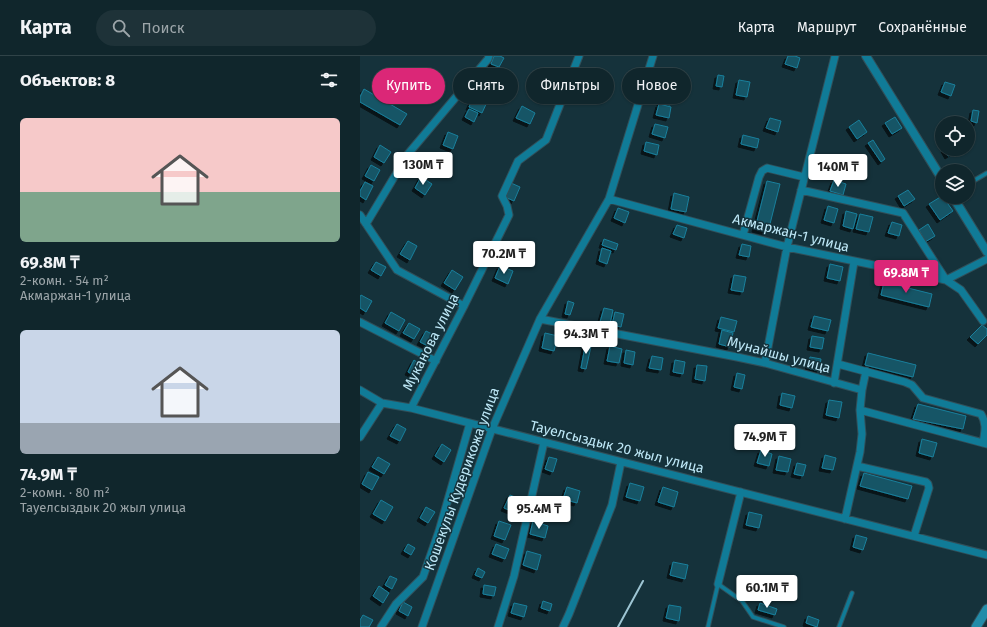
<!DOCTYPE html>
<html lang="ru">
<meta charset="utf-8">
<style>
:root{--surface:#10262c;--page:#1e3238;--text:#f1f3f6;--muted:#9ca5a9;--line:#304348;--accent:#db2777}
body{margin:0;font-family:"Fira Sans",sans-serif;background:var(--page);color:var(--text);height:100vh;display:flex;flex-direction:column;font-size:15px;white-space:nowrap}
*{box-sizing:border-box;margin:0}
p{font-size:13px;color:var(--muted)}
.icon{flex:none;width:22px;height:22px;fill:none;stroke:currentColor;stroke-width:2;stroke-linecap:round;stroke-linejoin:round}
.map{position:relative;flex:1;overflow:hidden}
.details{display:flex;flex-direction:column;background:var(--surface);width:360px}
.details>*{flex:none}
.banner{position:absolute;left:12px;top:12px;width:380px;height:36px;display:flex;gap:8px}
.buttons{position:absolute;left:575px;top:60px;display:grid;gap:8px}
.buttons a{display:grid;place-items:center;width:40px;height:40px;border-radius:50%;background:var(--surface);box-shadow:0 1px 3px #0004,0 0 0 1px var(--line);font-size:20px}
.price{position:absolute;translate:-50% -34px;padding:0 9px;border-radius:4px;background:#fff;color:#222;font-size:13px;line-height:26px;filter:drop-shadow(0 1px 2px #0008)}
.price::after{content:'';position:absolute;left:50%;top:24px;width:12px;height:9px;margin-left:-6px;background:inherit;clip-path:polygon(0 0,100% 0,50% 100%)}
.price.selected{background:var(--accent);color:#fff}
ul{padding:0;list-style:none}
li{display:grid;align-content:center;gap:8px;height:212px;padding:0 20px}
li span{display:grid;place-items:center;height:124px;border-radius:6px;color:#555}
li>.icon{margin-inline-start:auto}
span .icon{width:72px;height:72px;fill:#fffc;stroke-width:1}
li b{font-size:17px}
h2{display:flex;justify-content:space-between;align-items:center;height:48px;padding:0 20px;font-size:17px}
.chip{padding:0 14px;border-radius:18px;background:var(--surface);box-shadow:0 1px 3px #0004,0 0 0 1px var(--line);font-size:14px;line-height:36px}
.chip.selected{background:var(--accent);color:#fff}
header{display:flex;align-items:center;gap:24px;box-sizing:border-box;height:56px;padding:0 20px;background:var(--surface);border-bottom:1px solid var(--line)}
header strong{font-size:19px}
nav{display:flex;gap:22px;margin-inline-start:auto;font-size:14px}
.search{width:280px;height:36px;background:var(--page);display:flex;align-items:center;gap:10px;box-sizing:border-box;padding:0 14px;border-radius:22px;color:var(--muted);font-size:15px}
main{display:flex;flex:1;min-height:0}
.map>svg:first-child{display:block}
</style>
<header>
<strong>Карта</strong>
<div class="search"><svg class="icon" aria-label="search" viewBox="0 0 24 24"><circle cx="10" cy="10" r="6"/><path d="M15 15l6 6"/></svg>Поиск</div>
<nav><a>Карта</a><a>Маршрут</a><a>Сохранённые</a></nav>
</header>
<main>
<section class="details">
<h2>Объектов: 8<svg class="icon" aria-label="filters" viewBox="0 0 24 24"><path d="M4 7h16M4 17h16"/><circle cx="9" cy="7" r="2"/><circle cx="15" cy="17" r="2"/></svg></h2>
<ul>
<li><span style="background:linear-gradient(#f6c9c9 60%,#7fa58c 0)"><svg class="icon" aria-label="home" viewBox="0 0 24 24"><path d="M3 11l9-7 9 7M6 9v11h12V9"/></svg></span><div><b>69.8M ₸</b><p>2-комн. · 54 m²</p><p>Акмаржан-1 улица</p></div></li>
<li><span style="background:linear-gradient(#c9d6e8 75%,#9aa5b1 0)"><svg class="icon" aria-label="home" viewBox="0 0 24 24"><path d="M3 11l9-7 9 7M6 9v11h12V9"/></svg></span><div><b>74.9M ₸</b><p>2-комн. · 80 m²</p><p>Тауелсыздык 20 жыл улица</p></div></li>
</ul>
</section>
<div class="map">
<svg width="627" height="571" viewBox="0 0 627 571">
<defs>
<filter id="shadow"><feDropShadow dx="-3" dy="3" stdDeviation="0" flood-color="#0009"/></filter>
</defs>
<rect width="100%" height="100%" fill="#15323b"/>
<path fill="#175466" stroke="#1a809c" filter="url(#shadow)" d="M134,0H140L144,2L139,11L131,8Z
M428,0H435L440,2L437,12L425,8Z
M308,15L321,19L318,31L304,28Z
M358,19L364,20L362,31L356,30Z
M379,24L390,26L387,41L376,39Z
M585,26L595,29L591,40L581,36Z
M4,33L47,58L40,69L0,46V41Z
M302,38L312,40L310,49L300,47Z
M114,40L127,46L122,57L109,51Z
M299,48L311,51L309,62L296,59Z
M162,50L175,57L170,68L156,62Z
M109,53L118,57L114,66L105,61Z
M613,54L619,55L617,67L611,65Z
M535,61L542,72L532,78L525,67Z
M410,62L421,65L418,76L406,72Z
M499,64L507,76L497,83L489,71Z
M295,68L308,71L305,82L292,78Z
M88,76L98,80L93,93L83,89Z
M383,79L399,83L397,92L381,88Z
M513,84L525,103L521,106L508,87Z
M286,86L299,89L297,99L284,95Z
M20,89L31,96L24,107L14,101Z
M584,93H597V94L588,100Z
M11,109L20,114L14,125L5,120Z
M61,121L72,128L65,139L55,132Z
M474,124L486,128L483,139L470,135Z
M407,125L420,128L408,176L395,173Z
M5,126L13,130L6,144L0,140V135Z
M151,127L160,131L154,145L145,141Z
M548,134L555,143L544,150L538,140Z
M314,137L329,141L326,156L311,153Z
M582,140V141H583L593,155L580,164L569,148Z
M468,150L478,153L474,167L464,164Z
M258,152L269,156L265,167L254,162Z
M486,155L497,158L493,173L483,170Z
M500,158L513,161L509,176L496,173Z
M532,166L542,169L539,180L528,177Z
M568,168L575,180L565,186L559,174Z
M317,169L327,172L324,182L313,178Z
M244,183L258,188L256,194L242,189Z
M48,185L57,190L50,204L40,198Z
M382,188L391,190L389,201L379,199Z
M242,192L251,195L247,208L239,205Z
M16,206L26,211L21,220L11,214Z
M470,208L483,211L480,225L467,222Z
M140,210L153,215L148,228L135,222Z
M92,214L103,221L95,234L84,227Z
M374,219L386,221L383,236L371,234Z
M524,226L572,238L569,251L521,239Z
M1,239L12,245L6,256L0,252V241Z
M208,245L214,247L210,259L205,258Z
M244,252L253,254L250,268L240,266Z
M31,256L45,264L39,275L25,267Z
M255,256L264,258L261,271L252,269Z
M454,260L471,264L468,275L451,271Z
M361,261L377,265L374,276L358,272Z
M49,267L60,273L54,283L43,277Z
M622,269L627,273V279L618,288L610,281Z
M362,274L373,277L370,291L359,288Z
M66,275L74,279L68,290L60,286Z
M185,277L198,280L194,295L182,292Z
M452,280L464,282L462,293L450,291Z
M226,285L232,286L226,313L221,312Z
M250,290L262,293L259,307L247,305Z
M266,294L275,296L273,309L264,307Z
M508,297L556,309L553,321L505,309Z
M292,300L303,302L301,314L289,312Z
M450,301L461,303L459,315L448,312Z
M54,304L58,307L52,318L48,316Z
M315,304L325,306L323,318L313,316Z
M337,309L347,310L345,325L335,323Z
M377,317L385,319L382,333L374,331Z
M422,337L435,340L432,352L420,349Z
M469,344L482,346L479,362L466,359Z
M558,348L606,360L603,373L553,363Z
M37,368L46,373L40,385L30,380Z
M562,383L577,387L573,401L559,397Z
M82,388L91,394L84,406L75,400Z
M401,394L412,398L409,410L397,407Z
M465,399L476,402L473,414L462,412Z
M419,400L431,403L428,416L416,414Z
M18,401L30,408L24,418L12,411Z
M189,401L197,403L193,416L185,413Z
M437,407L446,409L443,420L434,418Z
M8,416L19,421L12,434L2,428Z
M504,417L552,430L548,443L500,430Z
M270,427L284,431L280,445L266,441Z
M207,431L220,435L217,447L203,443Z
M303,431L318,436L314,451L298,446Z
M150,439L160,443L154,456L144,452Z
M21,444L33,451L25,465L13,458Z
M66,451L75,456L68,467L60,462Z
M389,456L402,459L399,472L386,469Z
M139,465L151,469L145,484L134,480Z
M173,465L188,470L185,482L170,478Z
M496,479L507,482L503,494L493,491Z
M48,488L55,492L51,499L44,495Z
M136,488L149,493L145,503L132,498Z
M167,495L181,499L177,514L163,509Z
M313,506L328,509L325,523L310,519Z
M118,512L125,516L122,522L115,519Z
M30,520L37,523L32,533L25,529Z
M124,529L136,531L134,540L123,538Z
M19,530L29,537L23,547L13,540Z
M395,530L404,533L402,539L394,536Z
M183,545L192,548L190,555L181,552Z
M43,546L52,551L48,560L39,555Z
M154,547L167,550L164,561L151,557Z
M400,547L417,553L415,559L398,554Z
M309,549L321,551L319,565L306,562Z
M3,559L13,564L9,571H0V564Z
M448,560L459,564L457,571L446,567Z"/>
<g fill="none" stroke-linecap="round" stroke-linejoin="round">
<defs>
<path id="service" d="M608,128L627,117
M348,571L358,528L382,545L393,561L424,571
M479,571L492,537"/>
<path id="minor" d="M441,134L543,157L586,224L601,234L623,265
M249,143L427,191L586,224L627,203
M0,159L37,214L104,250
M6,168L48,98L128,3L129,0
M383,179L399,121L402,115L407,112L444,121
M180,263L377,301L405,307L502,334L500,354L627,388
M0,266L76,305
M405,307L427,191L475,0
M478,308L545,326L552,329L563,342L621,358C627,368 625,375 623,387
M474,327L494,206
M0,334L22,347L51,352L627,499
M502,334L506,315
M51,352L104,250L149,159L147,150L142,140L158,105L186,84L219,0
M0,381L22,347
M497,410L566,426L568,428L569,432L554,480
M485,463L500,396L502,378L500,354
M358,528L381,436
M21,571L36,548L63,521L79,475L110,367
M62,571L132,373L180,263L249,143L293,0
M138,571L154,520L184,386
M203,571L209,558L252,449L261,406"/>
<path id="tertiary" d="M506,0L582,123
M593,141L627,196"/>
<path id="secondary" d="M616,571L627,553"/>
</defs>
<use href="#service" stroke="#314f59" stroke-width="5.5"/>
<use href="#minor" stroke="#314f59" stroke-width="9"/>
<use href="#tertiary" stroke="#314f59" stroke-width="10"/>
<use href="#secondary" stroke="#314f59" stroke-width="11"/>
<use href="#service" stroke="#107b97" stroke-width="3.5"/>
<use href="#minor" stroke="#107b97" stroke-width="7"/>
<use href="#tertiary" stroke="#107b97" stroke-width="8"/>
<use href="#secondary" stroke="#238ca9" stroke-width="9"/>
<path stroke="#9dc5d3" stroke-width="2" d="M258,571L283,525"/>
</g>
<g text-anchor="middle" dominant-baseline="central" stroke-width="3" stroke-linejoin="round" paint-order="stroke">
<g font-size="14" fill="#bee8f7" stroke="#15323b">
<text transform="translate(431 177) rotate(14)">Акмаржан-1 улица</text>
<text transform="translate(71 286) rotate(-63)">Муканова улица</text>
<text transform="translate(419 299) rotate(15)">Мунайшы улица</text>
<text transform="translate(257 391) rotate(14)">Тауелсыздык 20 жыл улица</text>
<text transform="translate(102 423) rotate(-70)">Кошекулы Кудерикожа улица</text>
</g>
</g>
</svg>
<div class="buttons">
<a><svg class="icon" aria-label="locate" viewBox="0 0 24 24"><circle cx="12" cy="12" r="6"/><path d="M12 2v4M12 18v4M2 12h4M18 12h4"/></svg></a>
<a><svg class="icon" aria-label="layers" viewBox="0 0 24 24"><path d="M12 4l9 5-9 5-9-5zM3 14l9 5 9-5"/></svg></a>
</div>
<b class="price" style="left:63px;top:130px">130M ₸</b>
<b class="price" style="left:478px;top:132px">140M ₸</b>
<b class="price" style="left:144px;top:219px">70.2M ₸</b>
<b class="price selected" style="left:546px;top:238px">69.8M ₸</b>
<b class="price" style="left:226px;top:299px">94.3M ₸</b>
<b class="price" style="left:405px;top:402px">74.9M ₸</b>
<b class="price" style="left:179px;top:474px">95.4M ₸</b>
<b class="price" style="left:407px;top:553px">60.1M ₸</b>
<div class="banner">
<a class="chip selected">Купить</a>
<a class="chip">Снять</a>
<a class="chip">Фильтры</a>
<a class="chip">Новое</a>
</div>
</div>
</main>
